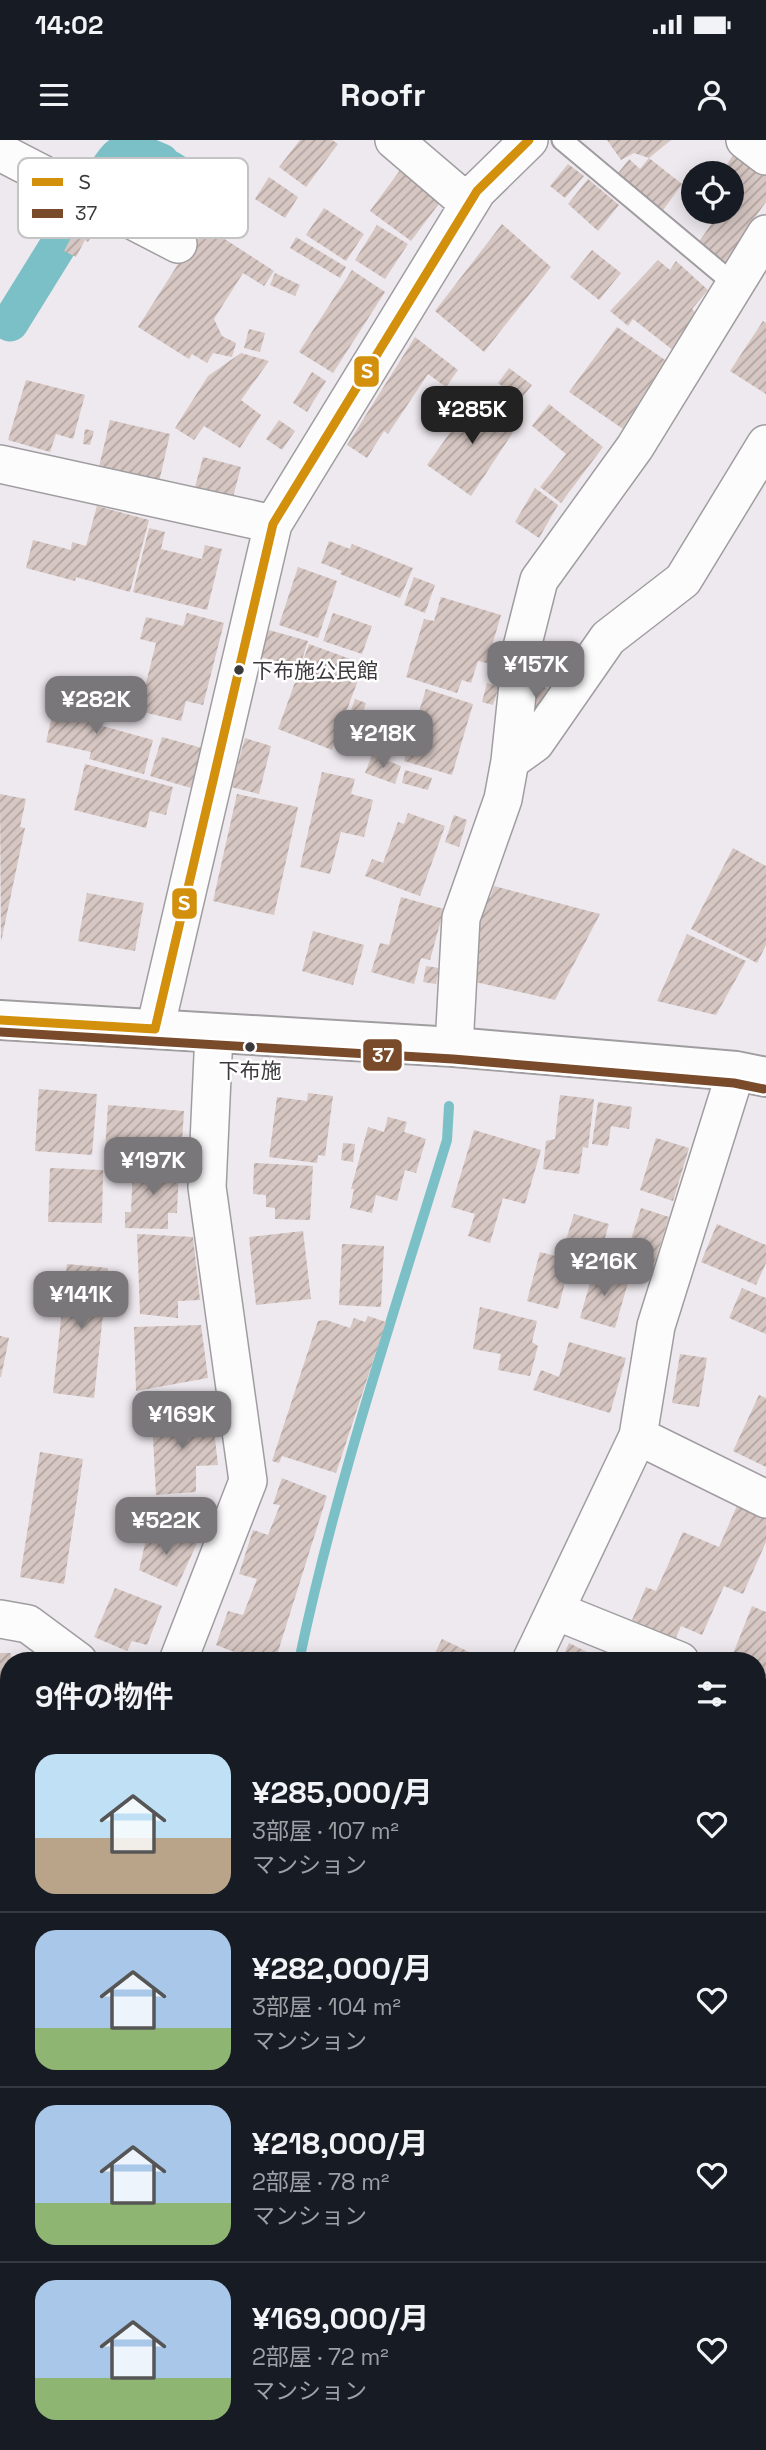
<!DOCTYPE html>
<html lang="ja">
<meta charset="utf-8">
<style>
:root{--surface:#171b24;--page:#242831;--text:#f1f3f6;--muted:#9ea1a6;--line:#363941;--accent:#7a777b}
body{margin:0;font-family:"Space Grotesk","Noto Sans JP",sans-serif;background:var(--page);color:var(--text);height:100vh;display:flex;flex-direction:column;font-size:26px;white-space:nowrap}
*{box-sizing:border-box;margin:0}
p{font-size:23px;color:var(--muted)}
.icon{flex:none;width:38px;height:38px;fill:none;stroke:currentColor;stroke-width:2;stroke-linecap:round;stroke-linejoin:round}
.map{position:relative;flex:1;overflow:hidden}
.side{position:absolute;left:0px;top:1512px;width:766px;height:798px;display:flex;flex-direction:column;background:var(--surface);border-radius:28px 28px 0 0;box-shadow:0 4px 18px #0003}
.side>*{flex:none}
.fabs{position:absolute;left:681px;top:21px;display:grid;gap:14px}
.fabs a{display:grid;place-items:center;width:63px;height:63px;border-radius:50%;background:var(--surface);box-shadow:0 4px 18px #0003;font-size:35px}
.price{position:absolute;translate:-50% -60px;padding:0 16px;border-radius:14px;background:var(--accent);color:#fff;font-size:23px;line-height:46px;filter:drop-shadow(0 2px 4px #0008)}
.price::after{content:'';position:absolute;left:50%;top:42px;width:21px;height:16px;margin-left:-10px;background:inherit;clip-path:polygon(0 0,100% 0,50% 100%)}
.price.active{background:#222;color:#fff}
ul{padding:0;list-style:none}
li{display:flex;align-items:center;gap:21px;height:175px;padding:0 35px}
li+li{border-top:2px solid var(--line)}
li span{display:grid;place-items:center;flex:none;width:196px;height:140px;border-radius:21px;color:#555}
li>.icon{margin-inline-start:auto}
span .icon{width:84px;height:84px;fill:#fffc;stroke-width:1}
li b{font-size:30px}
h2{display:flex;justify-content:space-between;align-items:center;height:84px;padding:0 35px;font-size:30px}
.status{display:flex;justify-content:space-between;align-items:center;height:49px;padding:0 35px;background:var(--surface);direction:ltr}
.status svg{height:19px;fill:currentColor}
header{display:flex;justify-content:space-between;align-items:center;height:91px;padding:0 35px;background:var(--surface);font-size:32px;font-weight:700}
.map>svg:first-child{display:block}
</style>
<div class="status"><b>14:02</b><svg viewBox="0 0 49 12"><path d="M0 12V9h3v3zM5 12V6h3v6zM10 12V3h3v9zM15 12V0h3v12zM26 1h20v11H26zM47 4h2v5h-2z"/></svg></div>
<header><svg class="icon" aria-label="menu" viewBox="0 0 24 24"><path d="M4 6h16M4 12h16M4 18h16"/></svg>Roofr<svg class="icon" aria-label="person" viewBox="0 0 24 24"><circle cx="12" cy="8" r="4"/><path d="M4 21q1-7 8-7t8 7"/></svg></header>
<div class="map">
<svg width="766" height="2310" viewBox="0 0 766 2310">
<defs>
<pattern id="building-hatch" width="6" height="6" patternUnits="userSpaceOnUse" patternTransform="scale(1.75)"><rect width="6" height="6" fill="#d7c7c3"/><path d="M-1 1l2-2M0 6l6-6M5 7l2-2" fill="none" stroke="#b0a3a0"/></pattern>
</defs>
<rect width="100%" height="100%" fill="#eee9ee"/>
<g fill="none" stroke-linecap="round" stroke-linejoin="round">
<path stroke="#7bc0c7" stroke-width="10" d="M299,1521C336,1344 394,1173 447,1000L449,966
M107,2310L108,2301"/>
<path stroke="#7bc0c7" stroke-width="37" d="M170,29L192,43
M97,45C122,11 118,3 161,22
M10,183L85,62"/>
</g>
<path fill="url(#building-hatch)" d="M300,0H332L338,4L306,47L279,27Z
M607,0H671L649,18L634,13L621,20Z
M738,8L766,29V62L743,94L745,100L727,128L696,106L712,83L704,78L709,72H732V33H721Z
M649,18L682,44L661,73L615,37L629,19L640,29Z
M406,22L447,53L411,101L370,71Z
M568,24L584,36L565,58L550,46Z
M269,37L298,57L285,78L255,59Z
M588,39L619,65L598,91L568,64Z
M85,68L97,74L92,86L96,88L88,102L85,100L76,117L64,111L72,96L76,98L83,84L79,82Z
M324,68L364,94L346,121L306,95Z
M502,84L551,127L484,212L435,171Z
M203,85L274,131L264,146L243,133L214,179L222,196L236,203L232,217L213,213L207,223L192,214L189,219L138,187Z
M377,85L408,104L385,139L355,120Z
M296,97L346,127L340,138L290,108Z
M592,110L621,133L599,160L570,137Z
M658,120L670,130L676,121L708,150L692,169L698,175L681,194L685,199L674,211L633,179L628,186L610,171Z
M352,130L385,152L333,233L299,212Z
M275,133L300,145L295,156L270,145Z
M763,181L766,183V254L730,231Z
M617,187L668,222L654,238L623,289L569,252Z
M249,189L265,193L260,212L244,208Z
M415,197L458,230L446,247L428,234L388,294L384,291L367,318L347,305Z
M241,213L269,221L241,260L261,275L240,308L204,286L194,300L175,288L208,236Z
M509,228L532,245L520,260L498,243Z
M312,232L326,241L307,272L293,263Z
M26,240L85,255L73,299L56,294L50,312L8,300Z
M476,256L517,286L471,356L427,325Z
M549,264L603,307L561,363L540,347L566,314L532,286Z
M110,280L170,294L159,342L99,327Z
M279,280L295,291L282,310L266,299Z
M85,289L94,291L90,305L83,304Z
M203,317L241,327L233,357L195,347Z
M535,348L558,365L539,398L515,382Z
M97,366L149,380L130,452L76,437L75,441L26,428L33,400L71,410L72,402L86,406Z
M149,388L165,392L161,409L202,419L205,405L222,409L207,470L133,452Z
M329,401L350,409L352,404L413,428L400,458L340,434L342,431L321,423Z
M298,427L337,441L318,498L279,485Z
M414,437L435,445L425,473L404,465Z
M441,457L501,475L487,523L478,521L471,543L462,540L457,553L406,537L424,479L434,481Z
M187,473L224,483L203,565L186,561L181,581L139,571L156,503L140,499L146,477L183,486Z
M333,473L372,486L362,514L323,501Z
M269,490L308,501L299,529L261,517Z
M309,504L364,524L332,610L278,589Z
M531,540L555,553L541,581L518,570Z
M487,543L499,547L493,565L482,562Z
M426,549L473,564L452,635L404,621Z
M57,554L102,565L94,597L99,585L153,600L144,634L89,619L91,612L46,602Z
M355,559L366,563L359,584L363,585L356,606L340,601Z
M162,597L202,608L191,648L150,636Z
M245,598L271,606L259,654L231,647Z
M372,615L401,626L395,644L365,633Z
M85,624L173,647L166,675L150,671L146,688L74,670Z
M405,630L432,638L428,650L402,643Z
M322,632L355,639L351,654L373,660L364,697L341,692L330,734L300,727Z
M0,654L26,659L20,687L25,688L1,802Z
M237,654L298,667L274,775L213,761Z
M408,673L445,686L420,756L365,736L372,719L383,723L398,682L404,684Z
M454,675L467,680L459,707L445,702Z
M733,708L766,726V805L757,823L691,789Z
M494,746L600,774L555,860L471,841L478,804L468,802L479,756L490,758Z
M87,753L144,763L135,811L78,801Z
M401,757L444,769L430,820L421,818L414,844L371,832L380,803L389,805Z
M313,791L364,805L353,845L302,831Z
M687,794L746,821L716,875L657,861Z
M426,826L439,828L436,844L423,842Z
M39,949L97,954L92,1015L35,1011Z
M308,953L333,956L325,1016L318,1015L317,1023L269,1017L277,957L307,961Z
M560,955L594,959L588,1008L583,1007L579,1034L543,1029L546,1001L555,999Z
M598,962L632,967L629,989L611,986L608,1006L592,1004Z
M108,965L184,971L181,1017L105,1011Z
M388,977L407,982L404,992L426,999L416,1033L405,1030L397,1061L376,1055L372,1073L350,1068L354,1049H351L368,987L384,992Z
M474,990L541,1010L525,1064L503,1058L490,1103L468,1096L475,1074L451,1067Z
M656,998L689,1008L673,1061L640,1050Z
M343,1003L355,1004L353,1022L341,1020Z
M254,1023L313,1026L310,1080L275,1079V1068L266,1067V1055L253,1054Z
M133,1025L179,1026L177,1073H168V1089L125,1088V1072H131Z
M50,1028L103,1030L102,1083L48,1082Z
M641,1068L669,1077L653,1127L625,1118Z
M574,1074L609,1084L598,1121L563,1110Z
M717,1084L766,1105V1123L756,1145L701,1122Z
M303,1091L311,1159L256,1165L249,1097Z
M137,1094L193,1097L200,1160L178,1161V1178L140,1174Z
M342,1104L384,1106L381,1167L339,1165Z
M540,1112L571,1120L558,1169L527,1161Z
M67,1124L108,1128L94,1258L53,1253Z
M594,1129L629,1139L615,1188L580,1178Z
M742,1148L766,1158V1194L729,1178Z
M480,1167L537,1181L532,1202L538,1206L530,1236L498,1230L501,1214L473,1209Z
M368,1176L386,1182L336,1333L282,1316L279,1323L272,1321L318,1181L326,1180L350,1188L354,1178L365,1182Z
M201,1185L208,1238L136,1251L134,1187Z
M0,1196L9,1198L1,1237H0Z
M569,1202L626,1218L610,1273L533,1250L541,1230L559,1237Z
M680,1214L707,1218L699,1267L672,1263Z
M759,1255L766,1258V1327L733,1311Z
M212,1273L218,1325L196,1326V1352L156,1355L152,1278Z
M40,1312L83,1319L64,1444L20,1437Z
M282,1338L327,1356L275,1521H258L216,1505L228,1471L243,1475L257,1439L239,1434L253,1390L268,1395L280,1365L273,1364Z
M740,1359L766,1371V1402L743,1454L724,1446L702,1495L681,1486L675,1500L632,1480L646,1447L656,1451L683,1392L719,1407Z
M148,1391L197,1403L177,1447L139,1430Z
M115,1448L162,1466L147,1505L132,1501L127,1511L94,1497Z
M752,1466L766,1472V1533L758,1530V1521L731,1519Z
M442,1499L488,1521H431Z
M569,1503L605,1521H561Z
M0,1513H11V1521H9L3,1641H0Z
M758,1692L766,1694V1781L758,1803Z
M7,1901H9V1987L0,1986V1951Z
M0,2038L9,2040V2102L1,2138Z
M766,2169V2310H746L735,2301H758V2185Z
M501,2301H545L541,2310H497Z
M562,2301H652L648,2310H558Z"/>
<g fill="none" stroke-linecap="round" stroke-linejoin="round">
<defs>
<path id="lane" d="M562,0L734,144"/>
<path id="street" d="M394,0L469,64
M745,0L766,16
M0,12L178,104
M0,324L273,384
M510,621L535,603L608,498L683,440L766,304
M155,889L273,384L477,51L529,0
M454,907L461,778L503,659L510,621L522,507L539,440L635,307L766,94
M638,1296L766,1359
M556,1471L680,1521
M0,1479L28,1484L78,1521
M178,1521L248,1341L207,1047L214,893
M531,1521L638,1296L656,1186L736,931
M758,1552L766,1555
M0,1827L9,1829
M758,2121L766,2104
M0,2192L9,2193
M176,2301L197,2310
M2,2310L9,2257
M434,2310L438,2301
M667,2310L671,2301"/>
<path id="secondary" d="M0,880L454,907L736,931L766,937"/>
</defs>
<use href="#lane" stroke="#a09da1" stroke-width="23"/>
<use href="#street" stroke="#a09da1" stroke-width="40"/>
<use href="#secondary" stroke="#a09da1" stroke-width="42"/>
<use href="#lane" stroke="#fcfcfc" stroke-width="19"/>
<use href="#street" stroke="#fcfcfc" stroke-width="37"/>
<use href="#secondary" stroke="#fcfcfc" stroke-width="38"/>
<defs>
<path id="bus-1" d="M0,880L155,889L273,384L477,51L529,0"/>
<path id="bus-2" d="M0,892L453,919L734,943L764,949"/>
</defs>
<use href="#bus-1" stroke="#fff" stroke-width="14"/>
<use href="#bus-2" stroke="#fff" stroke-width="14"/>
<use href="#bus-1" stroke="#d2900c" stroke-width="9"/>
<use href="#bus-2" stroke="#7a4b2a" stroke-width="9"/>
</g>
<g fill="#3c393d" stroke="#fff" stroke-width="2.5">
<circle cx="239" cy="530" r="6"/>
<circle cx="250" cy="907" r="6"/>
</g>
<g text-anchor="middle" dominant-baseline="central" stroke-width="5" stroke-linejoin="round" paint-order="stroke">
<g font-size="21" fill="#3c393d" stroke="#fff" text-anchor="start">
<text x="252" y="530">下布施公民館</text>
<text x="250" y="930" text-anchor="middle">下布施</text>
</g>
</g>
<rect x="18" y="18" width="230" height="80" rx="10" fill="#fff" stroke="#c4c4c5" stroke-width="2"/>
<rect x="32" y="38" width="31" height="8" fill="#d2900c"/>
<rect x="32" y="69" width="31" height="9" fill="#7a4b2a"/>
<g font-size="19" fill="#3c393d">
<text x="75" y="49">Ｓ</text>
<text x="75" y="80">37</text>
</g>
<g stroke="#fff" stroke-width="2.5">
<rect x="353" y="215" width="27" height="33" rx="7" fill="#d2900c"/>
<rect x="171" y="747" width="27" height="33" rx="7" fill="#d2900c"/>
<rect x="362" y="898" width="41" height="34" rx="7" fill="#7a4b2a"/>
</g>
<g font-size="19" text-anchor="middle" font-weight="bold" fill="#fff">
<text x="367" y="238">Ｓ</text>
<text x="184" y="770">Ｓ</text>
<text x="383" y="922">37</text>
</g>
</svg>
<div class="fabs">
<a><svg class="icon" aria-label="locate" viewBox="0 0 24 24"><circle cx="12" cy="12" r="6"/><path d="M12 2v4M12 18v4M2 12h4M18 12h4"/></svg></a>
</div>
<b class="price active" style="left:472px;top:306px">¥285K</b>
<b class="price" style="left:536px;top:561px">¥157K</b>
<b class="price" style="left:96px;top:596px">¥282K</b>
<b class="price" style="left:383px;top:630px">¥218K</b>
<b class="price" style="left:153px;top:1057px">¥197K</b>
<b class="price" style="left:604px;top:1158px">¥216K</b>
<b class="price" style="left:81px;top:1191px">¥141K</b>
<b class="price" style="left:182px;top:1311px">¥169K</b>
<b class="price" style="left:166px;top:1417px">¥522K</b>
<section class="side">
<h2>9件の物件<svg class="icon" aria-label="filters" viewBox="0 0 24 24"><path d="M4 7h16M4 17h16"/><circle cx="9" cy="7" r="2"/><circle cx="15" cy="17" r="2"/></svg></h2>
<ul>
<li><span style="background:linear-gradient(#bfe0f5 60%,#b9a48a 0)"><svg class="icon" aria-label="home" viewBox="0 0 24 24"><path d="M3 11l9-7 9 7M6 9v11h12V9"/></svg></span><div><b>¥285,000/月</b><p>3部屋 · 107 m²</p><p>マンション</p></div><svg class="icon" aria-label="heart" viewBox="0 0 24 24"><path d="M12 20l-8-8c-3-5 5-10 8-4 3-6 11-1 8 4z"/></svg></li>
<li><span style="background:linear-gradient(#a9c7e8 70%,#8fb573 0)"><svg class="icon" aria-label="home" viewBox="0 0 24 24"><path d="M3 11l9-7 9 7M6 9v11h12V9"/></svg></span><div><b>¥282,000/月</b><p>3部屋 · 104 m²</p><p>マンション</p></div><svg class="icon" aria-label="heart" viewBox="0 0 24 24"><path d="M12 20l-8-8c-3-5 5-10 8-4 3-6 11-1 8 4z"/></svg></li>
<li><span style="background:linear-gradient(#a9c7e8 70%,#8fb573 0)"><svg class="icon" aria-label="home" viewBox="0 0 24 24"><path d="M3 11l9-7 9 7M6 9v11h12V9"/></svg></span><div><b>¥218,000/月</b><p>2部屋 · 78 m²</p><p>マンション</p></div><svg class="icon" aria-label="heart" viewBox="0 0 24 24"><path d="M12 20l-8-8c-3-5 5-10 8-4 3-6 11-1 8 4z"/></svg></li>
<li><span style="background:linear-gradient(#a9c7e8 70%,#8fb573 0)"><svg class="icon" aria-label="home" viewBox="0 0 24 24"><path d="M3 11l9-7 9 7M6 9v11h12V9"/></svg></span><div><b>¥169,000/月</b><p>2部屋 · 72 m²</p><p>マンション</p></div><svg class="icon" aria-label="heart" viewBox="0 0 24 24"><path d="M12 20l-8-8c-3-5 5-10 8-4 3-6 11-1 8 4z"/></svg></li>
</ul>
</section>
</div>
